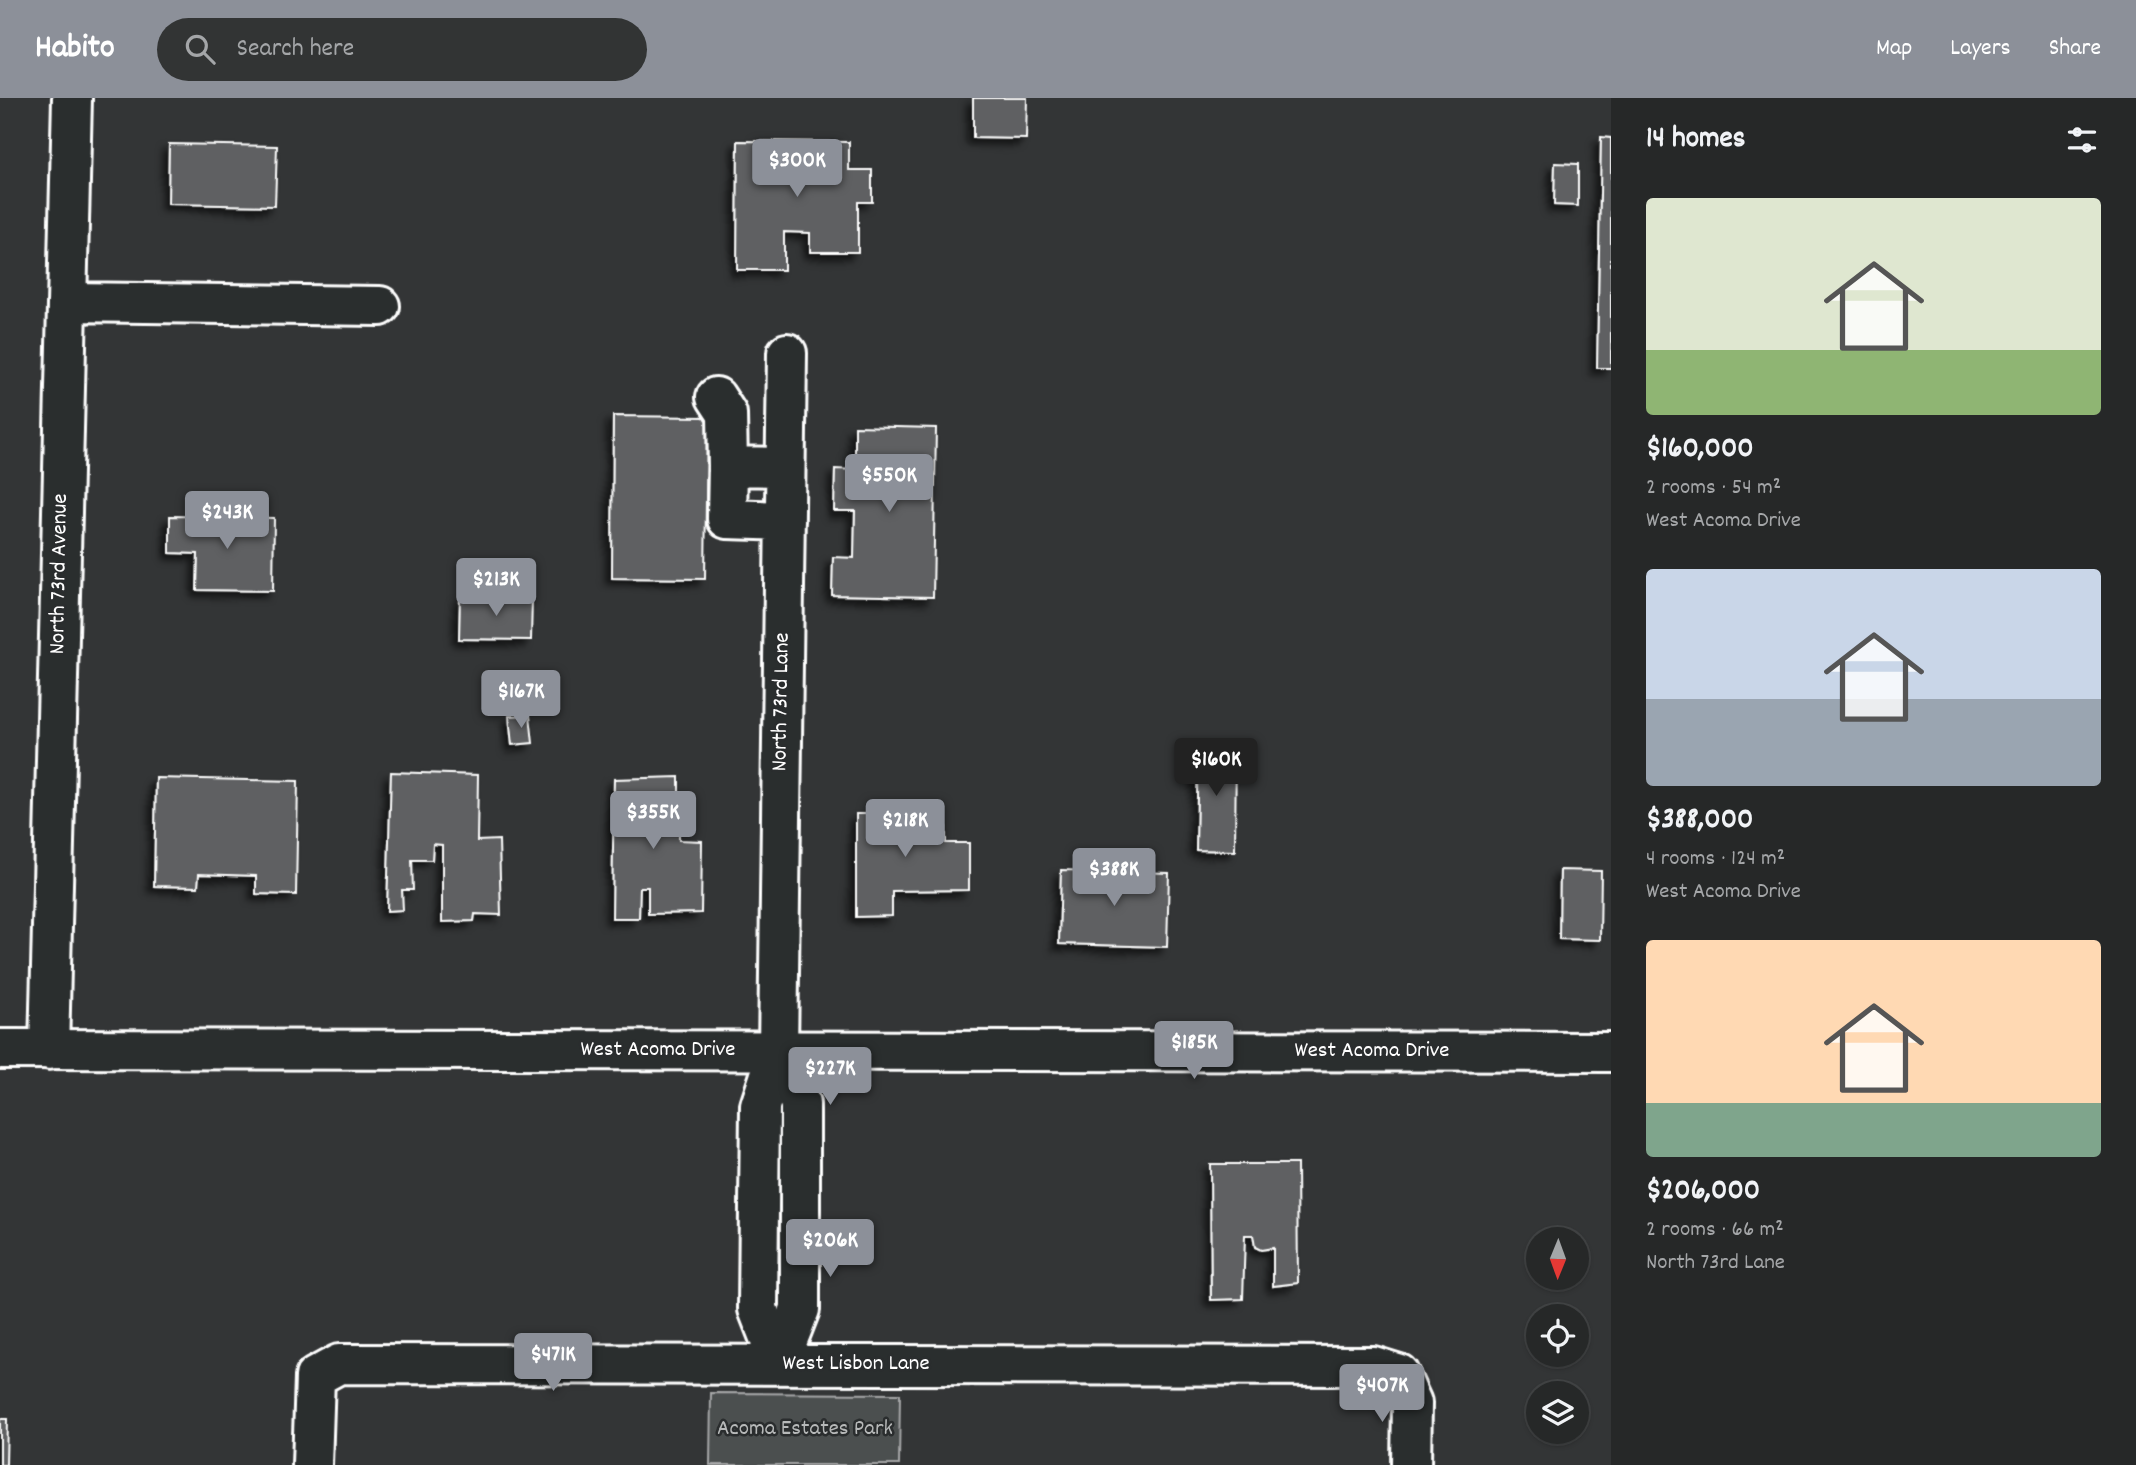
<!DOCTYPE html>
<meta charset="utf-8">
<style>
:root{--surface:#262828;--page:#323434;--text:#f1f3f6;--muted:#a4a6a8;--line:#424445;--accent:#8c9099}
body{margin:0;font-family:Dekko,sans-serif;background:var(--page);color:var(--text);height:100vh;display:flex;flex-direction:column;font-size:26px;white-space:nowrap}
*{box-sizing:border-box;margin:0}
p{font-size:23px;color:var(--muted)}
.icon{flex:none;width:38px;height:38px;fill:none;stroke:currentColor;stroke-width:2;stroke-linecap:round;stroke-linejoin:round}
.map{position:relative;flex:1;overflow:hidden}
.side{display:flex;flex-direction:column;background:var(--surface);width:525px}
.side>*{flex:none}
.needle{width:46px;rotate:181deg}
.controls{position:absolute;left:1526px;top:1129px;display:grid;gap:14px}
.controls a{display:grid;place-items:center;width:63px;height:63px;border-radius:50%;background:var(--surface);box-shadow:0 2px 5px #0004,0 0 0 2px var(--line);font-size:35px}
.price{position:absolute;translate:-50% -60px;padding:0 16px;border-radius:7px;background:var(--accent);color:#fff;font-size:23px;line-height:46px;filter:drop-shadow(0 2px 4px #0008)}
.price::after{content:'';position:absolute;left:50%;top:42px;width:21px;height:16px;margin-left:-10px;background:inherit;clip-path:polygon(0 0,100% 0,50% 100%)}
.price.current{background:#222;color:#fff}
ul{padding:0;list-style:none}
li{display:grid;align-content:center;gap:14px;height:371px;padding:0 35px}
li span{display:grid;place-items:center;height:217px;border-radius:7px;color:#555}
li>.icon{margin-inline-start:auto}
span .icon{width:126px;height:126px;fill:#fffc;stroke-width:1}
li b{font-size:30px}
h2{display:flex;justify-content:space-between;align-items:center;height:84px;padding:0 35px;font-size:30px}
header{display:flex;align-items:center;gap:42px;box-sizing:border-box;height:98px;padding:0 35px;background:var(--accent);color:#fff}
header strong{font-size:33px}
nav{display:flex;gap:38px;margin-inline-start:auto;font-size:24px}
.search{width:490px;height:63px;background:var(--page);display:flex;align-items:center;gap:18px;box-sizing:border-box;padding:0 24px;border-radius:38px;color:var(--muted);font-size:26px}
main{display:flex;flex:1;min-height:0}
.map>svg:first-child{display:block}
</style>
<header>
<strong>Habito</strong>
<div class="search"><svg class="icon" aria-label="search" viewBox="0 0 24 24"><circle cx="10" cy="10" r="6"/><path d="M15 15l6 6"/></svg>Search here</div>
<nav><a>Map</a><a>Layers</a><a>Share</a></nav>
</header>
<main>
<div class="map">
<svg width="1611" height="1367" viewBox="0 0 1611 1367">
<defs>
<filter id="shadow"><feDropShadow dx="-6" dy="6" stdDeviation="3.5" flood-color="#0009"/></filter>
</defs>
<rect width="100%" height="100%" fill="#333536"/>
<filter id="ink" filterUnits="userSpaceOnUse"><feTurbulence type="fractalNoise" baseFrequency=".0143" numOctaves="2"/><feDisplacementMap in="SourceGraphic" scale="14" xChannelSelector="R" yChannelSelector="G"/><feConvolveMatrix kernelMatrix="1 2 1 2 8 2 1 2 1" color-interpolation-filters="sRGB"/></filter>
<g filter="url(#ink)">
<path fill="#4c4f50" stroke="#a6a7a8" stroke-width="2" d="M711,1295L900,1296L899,1367H710Z"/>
<path fill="#5f6162" stroke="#fff" stroke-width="2" filter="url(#shadow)" d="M973,0H1027L1026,41L973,40Z
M1601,39L1611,40V270H1597Z
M738,43L849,44V72H872V104H858V154H810V135L784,134V172H737Z
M169,46L277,48L275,108L168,106Z
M1555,65L1578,66V108L1554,107Z
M613,318L707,319L705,481L612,480Z
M855,328L936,330L933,499L832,497L833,459L854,460L855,413H834L835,371L855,372Z
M170,418L274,420L273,493L197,492L198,456L170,455Z
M460,499L532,500L531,542L459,541Z
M530,617L533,645L512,647L509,618Z
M1198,647L1236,648L1235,753L1196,752Z
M391,674L478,677L477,743L499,742L501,817L475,816L474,823L442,824V747L433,746L432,762H412L413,792H402L403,812L387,813Z
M679,679V742L702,743L701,815L648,816V789H640L639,820H612L614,681Z
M156,680L298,683L296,797L256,796V778L199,776L198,789L154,788Z
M856,716H946V745H969V792L892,793V818L856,819Z
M1061,772L1169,775L1167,849L1059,846Z
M1560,772L1601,773L1600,842L1559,841Z
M1210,1066H1297L1298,1185L1273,1188V1150L1261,1152L1255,1149L1253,1137H1245L1243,1201L1211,1202Z
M0,1321H7L6,1367H0Z"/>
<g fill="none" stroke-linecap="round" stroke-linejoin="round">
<defs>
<path id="minor" d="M67,204L380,208
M716,299L727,316L728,368
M785,423L727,421L728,368L785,369
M0,951L1611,954
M49,952L72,0
M778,953L800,1006V1211L779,1265
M779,1265L758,1211L760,1008L778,953L787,255
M312,1367L315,1279L339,1266L1373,1268L1399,1276L1412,1305L1411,1367"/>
</defs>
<use href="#minor" stroke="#fff" stroke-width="44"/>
<use href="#minor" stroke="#2a2d2e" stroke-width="38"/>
</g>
</g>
<g text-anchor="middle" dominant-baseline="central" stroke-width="5" stroke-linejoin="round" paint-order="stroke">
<g font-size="23" fill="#fff" stroke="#2a2d2e">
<text transform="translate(60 476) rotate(-89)">North 73rd Avenue</text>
<text transform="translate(782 604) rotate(-89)">North 73rd Lane</text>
<text x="658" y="952">West Acoma Drive</text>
<text x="1372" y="953">West Acoma Drive</text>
<text x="856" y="1266">West Lisbon Lane</text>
</g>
<g font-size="23" fill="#b7b9b9" stroke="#2a2d2e">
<text x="805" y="1331">Acoma Estates Park</text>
</g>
</g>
</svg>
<div class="controls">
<a><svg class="needle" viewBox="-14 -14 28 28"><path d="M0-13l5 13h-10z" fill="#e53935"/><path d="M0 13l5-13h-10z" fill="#a4a6a8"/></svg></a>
<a><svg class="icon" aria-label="locate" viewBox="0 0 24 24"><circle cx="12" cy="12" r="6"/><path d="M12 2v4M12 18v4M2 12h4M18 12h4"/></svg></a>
<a><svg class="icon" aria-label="layers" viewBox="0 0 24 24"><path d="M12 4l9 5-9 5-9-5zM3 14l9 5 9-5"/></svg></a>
</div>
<b class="price" style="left:797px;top:101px">$300K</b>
<b class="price" style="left:889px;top:416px">$550K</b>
<b class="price" style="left:227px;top:453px">$243K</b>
<b class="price" style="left:496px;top:520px">$213K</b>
<b class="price" style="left:521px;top:632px">$167K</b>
<b class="price current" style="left:1216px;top:700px">$160K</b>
<b class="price" style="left:653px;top:753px">$355K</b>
<b class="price" style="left:905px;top:761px">$218K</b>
<b class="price" style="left:1114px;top:810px">$388K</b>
<b class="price" style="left:1194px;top:983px">$185K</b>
<b class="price" style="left:830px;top:1009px">$227K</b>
<b class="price" style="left:830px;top:1181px">$206K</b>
<b class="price" style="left:553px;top:1295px">$471K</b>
<b class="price" style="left:1382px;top:1326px">$407K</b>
</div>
<section class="side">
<h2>14 homes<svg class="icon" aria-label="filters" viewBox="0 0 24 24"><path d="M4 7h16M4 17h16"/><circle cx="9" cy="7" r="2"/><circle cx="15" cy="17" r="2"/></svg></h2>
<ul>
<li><span style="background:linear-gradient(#dfe7d0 70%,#8fb573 0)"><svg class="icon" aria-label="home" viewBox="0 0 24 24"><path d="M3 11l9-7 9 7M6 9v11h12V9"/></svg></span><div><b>$160,000</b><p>2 rooms · 54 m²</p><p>West Acoma Drive</p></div></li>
<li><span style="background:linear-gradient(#c9d6e8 60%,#9aa5b1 0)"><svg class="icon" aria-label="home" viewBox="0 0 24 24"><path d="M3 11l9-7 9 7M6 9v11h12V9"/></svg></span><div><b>$388,000</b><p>4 rooms · 124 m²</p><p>West Acoma Drive</p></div></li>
<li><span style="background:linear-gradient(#ffd9b3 75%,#7fa58c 0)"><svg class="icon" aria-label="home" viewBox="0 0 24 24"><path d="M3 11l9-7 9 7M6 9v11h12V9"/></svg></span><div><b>$206,000</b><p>2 rooms · 66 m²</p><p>North 73rd Lane</p></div></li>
</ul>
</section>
</main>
